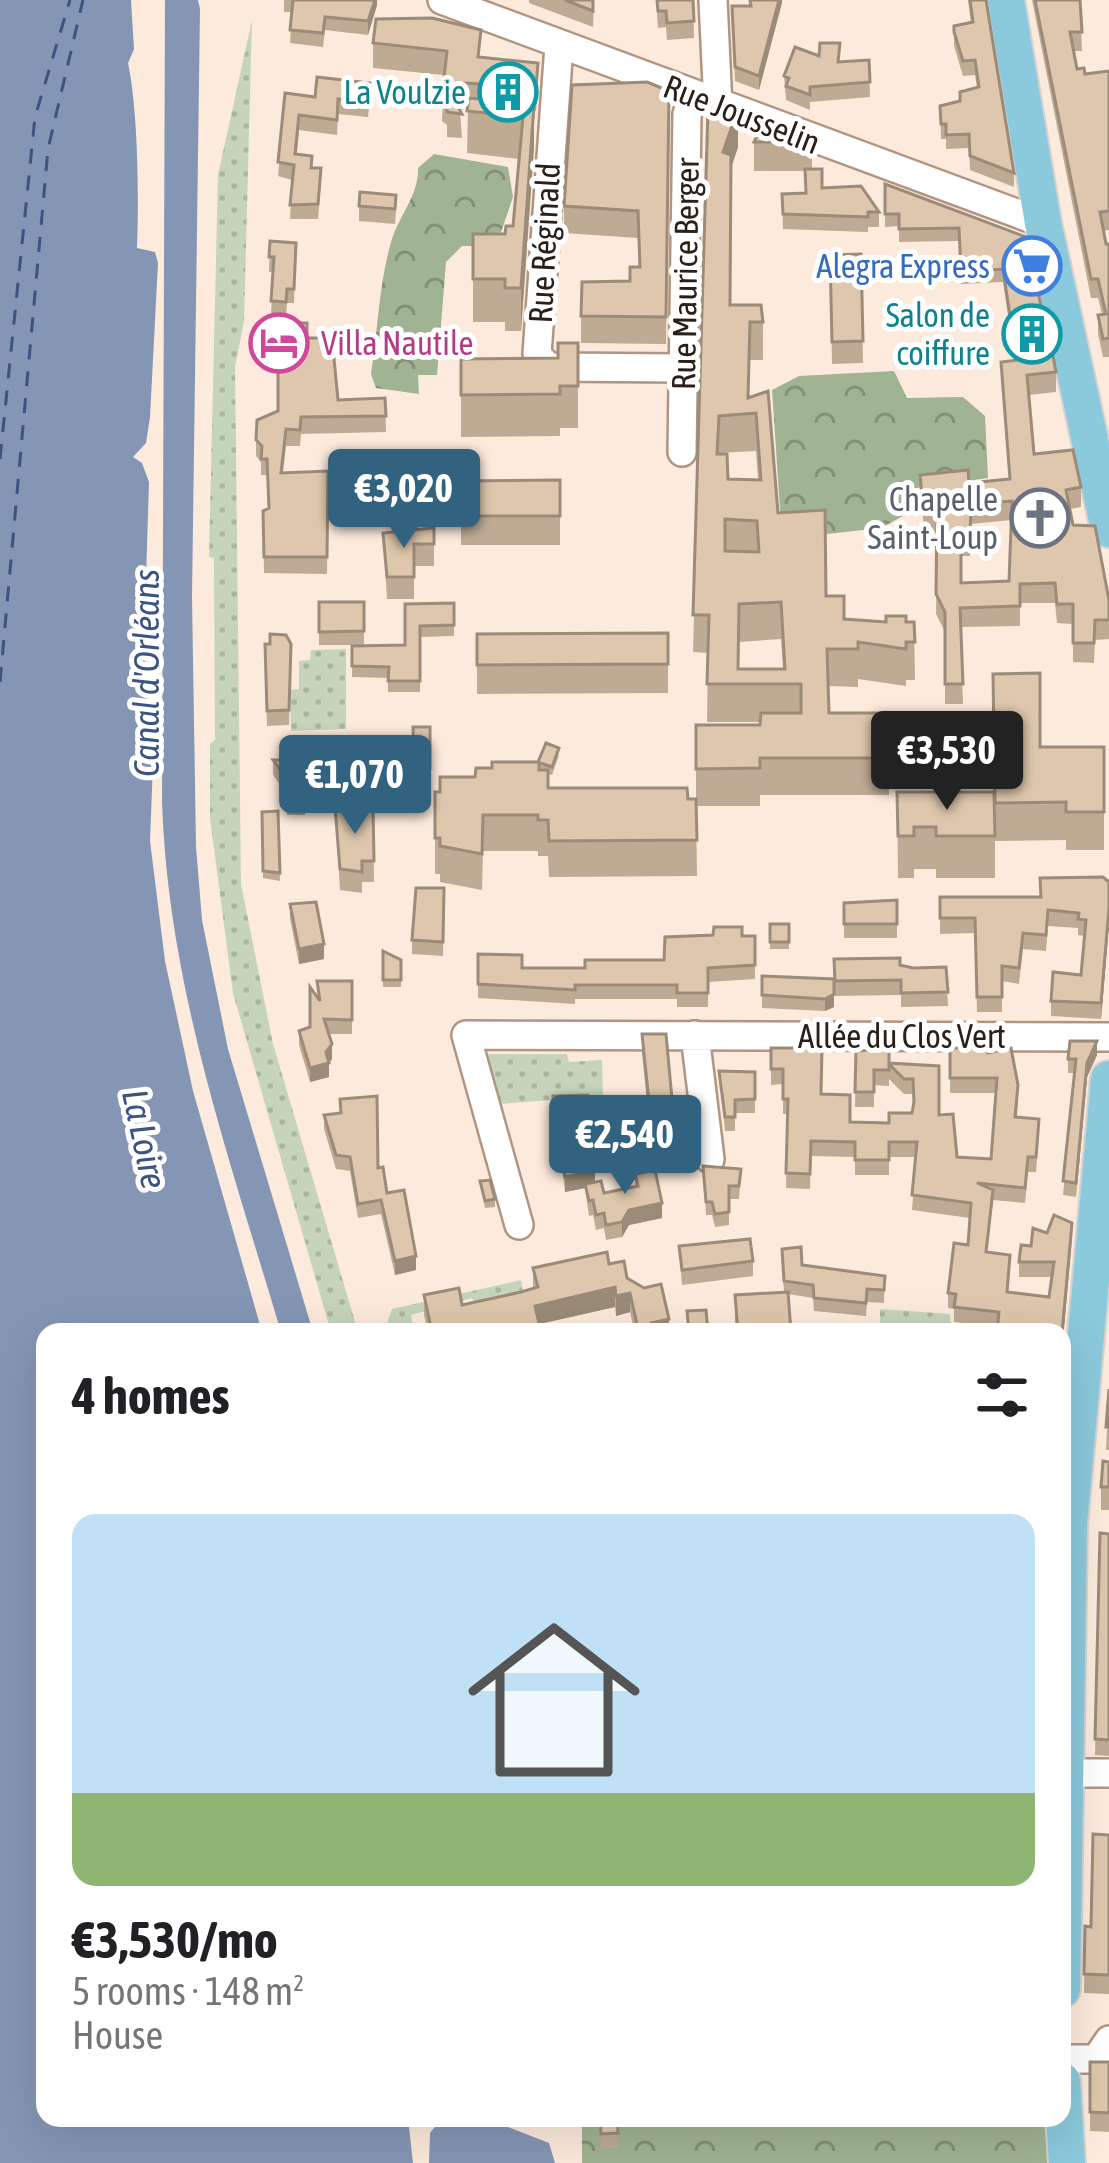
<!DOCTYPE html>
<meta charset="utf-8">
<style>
:root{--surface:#fff;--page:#f6f6f6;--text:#202124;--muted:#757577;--line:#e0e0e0;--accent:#316280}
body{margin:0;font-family:"Asap Condensed",sans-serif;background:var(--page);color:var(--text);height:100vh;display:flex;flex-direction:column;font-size:45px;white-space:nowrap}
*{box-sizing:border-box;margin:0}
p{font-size:39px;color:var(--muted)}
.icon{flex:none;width:66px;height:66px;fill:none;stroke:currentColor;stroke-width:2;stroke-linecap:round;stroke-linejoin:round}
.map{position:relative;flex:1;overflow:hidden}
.details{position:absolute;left:36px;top:1323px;width:1035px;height:804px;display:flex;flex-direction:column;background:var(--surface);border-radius:24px;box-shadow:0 12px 48px #0002}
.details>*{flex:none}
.price{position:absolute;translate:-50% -102px;padding:0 27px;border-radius:12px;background:var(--accent);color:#fff;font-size:39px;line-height:78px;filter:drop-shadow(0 3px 6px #0008)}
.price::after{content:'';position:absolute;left:50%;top:72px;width:36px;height:27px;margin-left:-18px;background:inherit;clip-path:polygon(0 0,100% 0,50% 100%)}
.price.current{background:#222;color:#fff}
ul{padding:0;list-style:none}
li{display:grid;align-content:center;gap:24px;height:636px;padding:0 36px}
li+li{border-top:3px solid var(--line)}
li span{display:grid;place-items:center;height:372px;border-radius:24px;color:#555}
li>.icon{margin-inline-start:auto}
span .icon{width:216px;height:216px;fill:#fffc;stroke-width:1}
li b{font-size:51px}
h2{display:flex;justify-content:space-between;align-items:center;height:144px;padding:0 36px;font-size:51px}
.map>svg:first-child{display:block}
</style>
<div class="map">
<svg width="1109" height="2163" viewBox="0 0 1109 2163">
<defs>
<pattern id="grass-dots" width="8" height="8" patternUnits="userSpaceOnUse" patternTransform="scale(3)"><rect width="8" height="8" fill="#c5d4bb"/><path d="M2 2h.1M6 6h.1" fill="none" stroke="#a9b6a0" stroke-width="1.8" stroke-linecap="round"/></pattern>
<pattern id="forest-crowns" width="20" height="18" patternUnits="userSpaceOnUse" patternTransform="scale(3)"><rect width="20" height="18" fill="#a0b392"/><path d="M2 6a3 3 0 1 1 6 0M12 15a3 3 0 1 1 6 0" fill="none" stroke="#839176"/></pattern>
</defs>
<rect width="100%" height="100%" fill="#fceadc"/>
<path fill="url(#grass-dots)" d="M252,20L244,321L235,367L241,884L273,1044L358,1332H331L233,993L210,818V744L215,740L214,558L209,557L218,175Z
M346,649V729L291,731L290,690L299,689V661L310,660L311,650Z
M484,1054H567L569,1062L602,1060L603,1096L499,1104Z
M521,1280L524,1299L476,1309L472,1298L411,1315L414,1332H384L392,1309Z
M880,1309L950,1314L951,1328L979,1332H880Z"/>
<path fill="url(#forest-crowns)" d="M434,154L508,167L513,197L500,235L480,246H462L446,262L437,375H418L419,394L376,388L371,374C378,330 379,281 392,239C401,213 419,194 418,168Z
M894,371L907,398L963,397L985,416L988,478L910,489L903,516L881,528L782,539L772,390L799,376Z
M582,2118H1046L1049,2163H582Z"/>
<path fill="#8596b5" d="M0,0H131L134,49L128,63C138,111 139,193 137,248L155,252L158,263L150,417L146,443L133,457L142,463L149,482L146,578L153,608L146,625L145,663L153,763L150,841L165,961L193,1091L262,1332H45V2118H408L413,2163H0Z
M165,0H198L200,9L192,597L196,847L202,920L228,1049L313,1332H281C229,1157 168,986 162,802Z
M442,2118H485L549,2143L555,2163H429L430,2133Z"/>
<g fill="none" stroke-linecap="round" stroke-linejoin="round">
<path stroke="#3c5481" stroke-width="3" stroke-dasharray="15 12" stroke-linecap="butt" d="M0,459L35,117L70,0
M0,682L48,149L83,0"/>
<defs>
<path id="minor" d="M442,0L1043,223
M713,0L718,106
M559,45L537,354L548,367L684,368
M682,452L687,114L694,96
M695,1035L710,1159
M519,1225L466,1035L1109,1037
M1067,1773H1109
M1062,2059H1096L1109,2040"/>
<path id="major" d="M1006,0L1043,223L1109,529
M1062,1989L1069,1524L1109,1079
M1062,2081L1067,2163"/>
</defs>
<use href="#minor" stroke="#b19580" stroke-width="32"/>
<use href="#major" stroke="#d5d2d1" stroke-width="40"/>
<use href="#minor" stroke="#fff" stroke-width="27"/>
<use href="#major" stroke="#8bc9dc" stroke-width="36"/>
</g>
<path fill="#bfab94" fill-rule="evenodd" d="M284,0H377V5L368,35L325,30L323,47L290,43L292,12H284Z
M529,0H594L593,27L529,3Z
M656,0H693L694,38L667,40L666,27L658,28Z
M782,0L759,90L735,81L732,6H750Z
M963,0H986L1014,173V187L970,170L969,148L946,149V139H941L940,106L960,101L977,88L975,75L963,76L954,46V26L971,23L968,0Z
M1032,0H1080L1082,51H1073L1077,69L1085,74L1109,71V230L1103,231L1106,244H1109V357H1103L1098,334V315L1102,314L1098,298H1091Z
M376,19L481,57L538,87L536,111H534V147L521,331H505V322H473V234H505L513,226L519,159L467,153L468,108L463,107L460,111L462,138L447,137V125L442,121L444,75L373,68V43Z
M819,56L839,62L869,60L870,97L810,102V110L786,100L784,76Z
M669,91L666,344L581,343V316L630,281L639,267L638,238L564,233V206Z
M285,93L315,97H370L368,117L338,114L337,135L299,130L297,154L312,168L321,183L318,219H290L292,180L278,176Z
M708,108L738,147L731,168L730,305L763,322V360H750L749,398L768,391L778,513L826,596L844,619L886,622H914L915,680H906V686L858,679V687L828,686L829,713H889V795H760V806H696L697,876L549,877L548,856H538V851H483L482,890L440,882V874H435V792H440L475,777L492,768L539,762L559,755L552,775L548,774V788L696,799V725H760L761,722H707L708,653L693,652ZM756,451L758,479H728L719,453ZM781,639L783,669H739V642Z
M812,141V169L822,188L879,212V227H868V232L783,229L782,194L806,193L805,171H754V142Z
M885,184L1026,237L1046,341L1013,349L1003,282L961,284L959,241L899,242V226L885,227Z
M359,206L396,210L395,224L359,221Z
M270,241L296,243L294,303H287L286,317L271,316L273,272H269Z
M861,254L863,363L832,364L830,255Z
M307,338L338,400L385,398L386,432L301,434L300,446H286L283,473L328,471L327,574L264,573L263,511L268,508L267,475H261V462L256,456V440L278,411Z
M578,343V428H560V436L461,437V359L558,358Z
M1001,362L1056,372V392L1029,395L1034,454L1081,487V507L1070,509L1073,525L1109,600V639L1095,640L1094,663L1073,662V624L1057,623L1055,603H1020V626L960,627L963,704H945V632L936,614L937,531L924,533L920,475L969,483L1009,479ZM1011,520L1009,581L961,583V556H970L971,524Z
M560,480V545H461V481Z
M434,528V566H414V599H387L383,533Z
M319,602H364V645H319Z
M454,603V636L420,637V692H388V678L352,677V646L405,645V604Z
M668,633V693L477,694V634Z
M265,644H291L289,725L267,726Z
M413,727H430V783L414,784Z
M1040,747H1104V850H1066V840L995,841V831V878H936V869H914V878H898L897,792H994Z
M273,760L320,786L313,801H305V815H287V794L273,775Z
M335,807H373L374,882H362V893L340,890Z
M278,811L280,881L263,878L262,812Z
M1109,882V923L1101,1019L1051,1016V1001L1081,975L1085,936L1078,935V928L1048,926L1046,951L1023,949L1019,984L1002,981V1012H977L975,933L940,934V897H1040Z
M444,888L443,956L412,954V940Z
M897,900V938H844V903Z
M290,904L324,959L299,964L290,919Z
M770,924H789V949H770Z
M742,936H755V979L708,982V1007H677V999H575V1004L478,998V954L522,968H585L664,960Z
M383,951L401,960V987H383Z
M834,959L900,965L913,968L946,967L948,1006L901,1007V995L835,996Z
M762,976L834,979V1007L825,1011L762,1008Z
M317,981H352V1034H329L332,1059L329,1063V1077L310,1082L299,1045V1031L310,1028L318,998Z
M642,1034L673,1110L691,1135V1155L663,1159L652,1151L642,1054Z
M771,1048L850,1122L889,1123L912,1113L913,1094H904L889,1079V1086L874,1085V1107H855L856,1051L889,1063L939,1066V1115L957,1157L991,1159L996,1093H950V1048L988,1052L1018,1100L1017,1117L1039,1134L1036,1172H1028L1025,1203L993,1200L987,1253L1010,1270L1008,1292L1049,1297L1052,1277H1019V1262L1031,1246L1047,1233L1072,1238L1062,1349V1332H997V1327L954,1322V1309L948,1308V1293L968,1245L970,1218L912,1210L916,1157H889V1175H855V1157L811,1156L810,1189L786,1188L788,1114H783V1084L771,1085Z
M1097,1055L1087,1077L1076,1197L1063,1195L1074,1073H1068V1059Z
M719,1071L755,1072V1113H735V1131H725Z
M553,1096L595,1182L604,1193L635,1186V1174L662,1218L629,1225L622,1237L606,1240L604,1228L596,1230L593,1215L589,1216L585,1188L565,1192L559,1143L554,1144Z
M340,1099L378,1168L416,1270L395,1275L381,1214L358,1218L350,1171L336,1169L324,1129V1115L340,1113Z
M703,1166L741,1169L739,1199H729V1225L715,1227L712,1215H706Z
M480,1181L495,1199V1207L485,1208Z
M679,1246L753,1261V1276L682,1285Z
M782,1262L885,1276L884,1303L867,1302L866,1316L814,1311L813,1298L788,1294L791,1332H735V1295L784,1292Z
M609,1264L627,1278L669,1332L634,1330L630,1312L616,1316L615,1307L539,1324L541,1332H428L424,1315V1295L462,1305L533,1288V1268Z
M1109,1389V1450H1106Z
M1109,1462V1510H1101V1487Z
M1100,1533L1109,1534V1756L1095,1755Z
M1109,1835V1994L1084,1993L1085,1926L1091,1927Z
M1090,2062H1109V2132L1090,2131Z
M600,2118H617L618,2148L601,2149Z"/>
<path fill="#9b8b78" d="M375,0H377V5L368,35V21Z
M779,0H782V3L759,90V76Z
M463,83V107L459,113L453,98Z
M534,105V147L521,331V288Z
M738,109V147L731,168L723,152Z
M1046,329V341L1013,349V336Z
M320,771V786L313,801V786Z
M1109,908V923L1101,1019V1003Z
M324,944V959L299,964V949Z
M834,994V1007L825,1011V999Z
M1097,1041V1055L1087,1077L1076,1197L1087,1063Z
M332,1044V1059L329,1063V1077L310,1082V1068Z
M595,1171V1186L565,1192V1177Z
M662,1203V1218L629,1225L622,1237V1222L629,1210Z
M1072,1223V1238L1062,1349V1333Z
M416,1256V1270L395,1275V1261Z
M615,1287V1307L535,1325V1306Z
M630,1293V1312L616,1316V1296Z
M669,1319V1332H647L651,1323Z"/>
<path fill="#dec7ac" stroke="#9b8b78" stroke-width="3" fill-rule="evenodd" d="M293,0H375L368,21L325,17L323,33L290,30Z
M565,0H593V11Z
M657,0H693L694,21L667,23L666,11H658Z
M750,0H779L759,76L735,67L732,6H751Z
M970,0H986L1014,173L970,156L969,134L946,135V124H941L940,106L960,101V92L979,87L975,60L963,61L954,32V26L973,22Z
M1035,0H1080L1082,32H1070L1077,69L1084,68L1085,74L1109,71V211L1100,212L1106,244H1109V338L1103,339L1098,315L1106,314L1098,279H1091Z
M432,18L481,30L478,57L538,63L536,87L463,83L453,98L462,114L447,112L448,101L442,96L447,51L373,43L376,19Z
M820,43H840L838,62L869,60L870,82L810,87V95L786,86L789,78L784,76L795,47L819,56Z
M317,77L370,83L368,103L338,99L337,120L299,115L295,154L312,156L311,168H321L318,204L290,205L294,165L278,162L285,93L315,97Z
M647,82L669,91L666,317L581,316L582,282L630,281V267H640L638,211L564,206L572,85Z
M469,98L534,105L521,288H505V279H473V234H505L506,226H513L523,117L467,111Z
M708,108L738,109L723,152L731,155L730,305H761L763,322H750L748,398L768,391L778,513L825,510L826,596H844V619L886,622V616H906V622H914L915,642H906V649L858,642V649H827L829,713H889V758H760V768L696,769V725H760L761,713H801V684H707L709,615H693ZM756,413L761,480L728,479L727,454H717L719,416ZM725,519L757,521L759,552L725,551ZM781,602L785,669H738L739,604Z
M763,123L812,141V142H754Z
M805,169H822V188L861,186L879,212H868V217L783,214L782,194L806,193Z
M885,184L1026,237L1046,329L1013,336L1003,269L961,272L959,228L899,229V214H885Z
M360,192L396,195L395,209L359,206Z
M270,241L296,243L294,289H287L286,302L271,301L274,257H269Z
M861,254L863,341L832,342L830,255Z
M278,323H307V338H332L338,400L385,398L386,416L301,417L300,430L286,429L281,473L328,471L327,557H264L263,511L269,508L267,459H261L262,446L256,440L257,420L278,411Z
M558,343H578V386H560V394L461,395V359L558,358Z
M1053,356L1056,372L1027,375L1034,454L1073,450L1081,487L1066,490L1073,525L1095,526L1109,600V620H1095L1094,643H1073V604H1057L1055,583L1020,584V606L960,608L963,684H945V612L936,594L937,512L924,513L920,475L968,470L969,483L1010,479L1001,362ZM1012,501L1009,581L961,583V537L970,536L971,504Z
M560,480V516H461V481Z
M434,528V544H414V577H387L383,533Z
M319,602H364V631L319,632Z
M454,603V625L420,626V681H388L389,667L352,666V646L405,645V604Z
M668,633V664L477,665V634Z
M270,634L286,635L291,644L289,710L267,711L265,644H270Z
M1040,673V747H1104V812H1066V802L995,803L993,674Z
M413,727H430V768L414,769Z
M546,743L559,748L552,767L538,762Z
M273,760H316L320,771L313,786H305V800H287V779Z
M492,762H539V770H548V788H687L688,799H696L697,840L549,841L548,820H538V815H483L482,854L440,846V838H435V792H440V777H475L476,768H492Z
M897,792H994L995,836H936V827H914V836H898Z
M335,807H373L374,861H362V872L340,869Z
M278,811L280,873L263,871L262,812Z
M1103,877L1109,882V908L1101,1003L1051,1001L1053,972L1081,975L1086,920L1078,919L1079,913L1048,910L1046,935L1023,933L1019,968L1002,966V997H977L975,918H940V897H1041L1040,878Z
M416,888H444L443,942L412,940Z
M897,900V924H844V903Z
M316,902L324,944L299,949L290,904Z
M770,924H789V942H770Z
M714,927H742V936H755V965L708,968V993H677V985H575V990L478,984V954L522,955V968H585V960H664L665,937L713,935Z
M383,951L401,960V980H383Z
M900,958V965L913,968L946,967L948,992L901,993V980L835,981L834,959Z
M762,976L834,979V994L825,999L762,995Z
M317,981H352V1020L324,1019L332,1044L326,1052L329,1063L310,1068L299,1031L310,1027V987L320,1001Z
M642,1034H666L673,1110L688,1108L691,1135L663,1139L652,1131Z
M1070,1041H1097L1087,1063L1076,1183L1063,1181L1076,1059H1068Z
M771,1048H822L821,1094L850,1095V1122L889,1123V1113H912L914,1102L913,1079H904L889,1064V1070H874V1092H855L856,1051L889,1049V1063L939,1066V1115L953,1114L957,1157L991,1159L997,1078H950V1048H988V1053L1011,1048L1018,1085L1015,1117L1039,1119L1036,1157H1028L1025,1188L977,1183L993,1190L986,1252L1010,1255L1007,1292L1049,1297L1054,1262H1019L1021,1245L1031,1246L1033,1228L1047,1233L1054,1215L1072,1223L1062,1333L1025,1329V1332H997L999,1312L954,1307L956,1294L948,1293L954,1243L968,1245L971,1203L912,1195L917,1142H889V1160H855V1142L811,1141L810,1174L786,1173L788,1099H783V1069H771Z
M719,1071L755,1072V1099L735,1100V1117H725Z
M588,1095L595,1171L565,1177L559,1128L554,1129L553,1096Z
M377,1096L378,1168L383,1167L387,1193L404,1190L416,1256L395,1261L381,1200L358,1204L350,1157L336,1155L324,1115L341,1113L340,1099Z
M703,1166L741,1169L739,1186H729V1212L715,1214L712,1202H706Z
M655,1170L662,1203L629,1210L622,1222L606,1225L604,1213L596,1215L593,1200L589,1201L585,1184L601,1181L604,1193L638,1186L635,1174Z
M490,1180L495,1199L485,1201L480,1181Z
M750,1239L753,1261L682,1270L679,1246Z
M801,1247L802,1265L885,1276L884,1290L867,1289L866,1303L814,1298L813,1285L784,1281L782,1249Z
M607,1252L609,1264L624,1261L627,1278L644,1288L661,1284L669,1319L651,1323L647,1332H625L638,1329L630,1293L616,1296L615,1287L535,1306L541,1332H432L424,1295L459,1288L462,1305L521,1292L538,1287L533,1268Z
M788,1292L791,1332H738L735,1295Z
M706,1310L708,1332H689L687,1311Z
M1109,1389V1427H1106Z
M1103,1461L1109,1462V1487H1101Z
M1100,1533L1109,1534V1740L1095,1739Z
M1093,1834L1109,1835V1975L1084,1974L1085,1926L1091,1927Z
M1090,2062H1109V2113L1090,2112Z
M600,2118H617L618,2133L601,2134Z"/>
<defs>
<symbol id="building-ring" viewBox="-11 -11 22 22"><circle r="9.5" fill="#fff" stroke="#0f9aa8" stroke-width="1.5"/><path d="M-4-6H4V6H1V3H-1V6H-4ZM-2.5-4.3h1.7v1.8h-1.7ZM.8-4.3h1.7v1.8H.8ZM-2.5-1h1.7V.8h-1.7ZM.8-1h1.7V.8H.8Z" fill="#0f9aa8"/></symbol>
<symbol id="supermarket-ring" viewBox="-11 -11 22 22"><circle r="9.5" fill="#fff" stroke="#3f7fe0" stroke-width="1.5"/><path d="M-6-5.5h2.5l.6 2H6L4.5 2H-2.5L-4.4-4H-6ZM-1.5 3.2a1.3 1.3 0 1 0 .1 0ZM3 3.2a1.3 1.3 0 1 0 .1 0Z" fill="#3f7fe0"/></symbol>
<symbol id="hotel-ring" viewBox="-11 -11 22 22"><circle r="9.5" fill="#fff" stroke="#d1479c" stroke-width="1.5"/><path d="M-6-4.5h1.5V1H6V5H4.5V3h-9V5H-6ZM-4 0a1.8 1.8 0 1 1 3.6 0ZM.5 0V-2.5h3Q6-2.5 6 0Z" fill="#d1479c"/></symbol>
<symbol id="church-ring" viewBox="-11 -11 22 22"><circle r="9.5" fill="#fff" stroke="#6b7280" stroke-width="1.5"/><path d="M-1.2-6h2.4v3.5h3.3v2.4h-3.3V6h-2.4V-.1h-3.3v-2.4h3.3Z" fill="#6b7280"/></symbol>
</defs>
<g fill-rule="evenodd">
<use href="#building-ring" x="475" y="59" width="66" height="66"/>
<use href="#supermarket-ring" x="999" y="233" width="66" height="66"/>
<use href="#building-ring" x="999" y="301" width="66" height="66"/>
<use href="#hotel-ring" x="246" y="310" width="66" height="66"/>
<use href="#church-ring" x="1007" y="485" width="66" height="66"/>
</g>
<g text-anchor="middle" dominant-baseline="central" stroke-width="10" stroke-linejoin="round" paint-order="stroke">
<g font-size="33" fill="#0d838f" stroke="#fff" text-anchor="end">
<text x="466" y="92">La Voulzie</text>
<text x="990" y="315">Salon de<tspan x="990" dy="38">coiffure</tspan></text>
</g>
<g font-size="33" fill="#2b2018" stroke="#fff">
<text transform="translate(742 114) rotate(21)">Rue Jousselin</text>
<text transform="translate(544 243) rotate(-87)">Rue Réginald</text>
<text transform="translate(685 274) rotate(-89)">Rue Maurice Berger</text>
<text x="902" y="1036">Allée du Clos Vert</text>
</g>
<g font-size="33" fill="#366cbe" stroke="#fff" text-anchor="end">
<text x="990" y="266">Alegra Express</text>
</g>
<g font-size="33" fill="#b23c85" stroke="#fff" text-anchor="start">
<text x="321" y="343">Villa Nautile</text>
</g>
<g font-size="33" fill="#5b616d" stroke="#fff" text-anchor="end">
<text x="998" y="499">Chapelle<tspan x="998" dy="38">Saint-Loup</tspan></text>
</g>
<g font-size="36" font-style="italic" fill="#3c5481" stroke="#fff">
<text transform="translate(146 673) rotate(-90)">Canal d'Orléans</text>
<text transform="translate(145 1139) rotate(78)">La Loire</text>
</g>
</g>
</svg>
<b class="price" style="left:404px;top:551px">€3,020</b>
<b class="price current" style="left:947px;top:813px">€3,530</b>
<b class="price" style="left:355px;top:837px">€1,070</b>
<b class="price" style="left:625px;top:1197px">€2,540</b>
<section class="details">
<h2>4 homes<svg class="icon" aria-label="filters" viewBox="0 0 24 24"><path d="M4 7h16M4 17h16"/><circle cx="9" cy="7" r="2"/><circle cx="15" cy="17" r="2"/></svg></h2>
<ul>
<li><span style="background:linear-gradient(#bfe0f5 75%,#8fb573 0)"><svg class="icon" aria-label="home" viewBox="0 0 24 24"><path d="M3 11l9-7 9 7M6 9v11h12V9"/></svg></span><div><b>€3,530/mo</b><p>5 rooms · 148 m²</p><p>House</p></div></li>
</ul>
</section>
</div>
